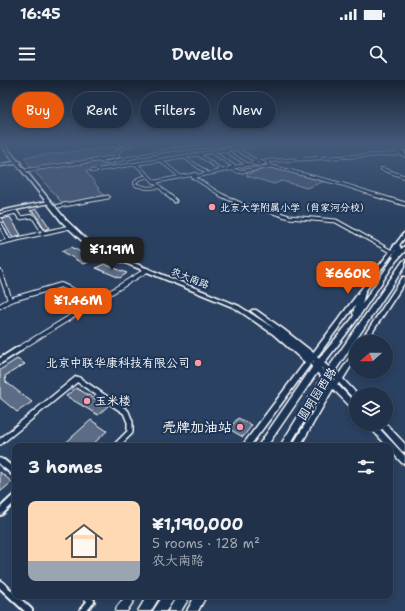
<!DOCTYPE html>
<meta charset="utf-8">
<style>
:root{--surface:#203149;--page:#2d3d53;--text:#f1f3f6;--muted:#a2a9b4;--line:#3d4c61;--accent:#ea580c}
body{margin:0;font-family:"Shantell Sans","LXGW WenKai TC",sans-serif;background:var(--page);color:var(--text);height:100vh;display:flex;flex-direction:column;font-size:15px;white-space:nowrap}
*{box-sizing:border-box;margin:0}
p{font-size:13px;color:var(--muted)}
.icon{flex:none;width:22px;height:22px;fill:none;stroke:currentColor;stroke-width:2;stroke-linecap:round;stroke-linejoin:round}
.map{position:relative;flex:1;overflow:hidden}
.drawer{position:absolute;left:12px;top:363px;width:381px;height:156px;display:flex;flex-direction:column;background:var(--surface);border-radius:8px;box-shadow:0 2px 6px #0003,0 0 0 1px var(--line)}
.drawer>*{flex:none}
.top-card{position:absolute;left:12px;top:12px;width:381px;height:36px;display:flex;gap:8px}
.needle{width:26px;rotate:249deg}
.buttons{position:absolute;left:349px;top:255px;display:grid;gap:8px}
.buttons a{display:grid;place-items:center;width:44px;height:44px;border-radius:50%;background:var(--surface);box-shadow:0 2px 6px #0003,0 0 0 1px var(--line);font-size:20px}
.price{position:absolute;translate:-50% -34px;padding:0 9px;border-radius:8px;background:var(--accent);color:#fff;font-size:13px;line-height:26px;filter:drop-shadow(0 1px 2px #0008)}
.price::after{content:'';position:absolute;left:50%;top:24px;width:12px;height:9px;margin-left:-6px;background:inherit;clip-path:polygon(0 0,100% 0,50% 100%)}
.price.on{background:#222;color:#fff}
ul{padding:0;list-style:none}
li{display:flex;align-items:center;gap:12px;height:100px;padding:0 16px}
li+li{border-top:1px solid var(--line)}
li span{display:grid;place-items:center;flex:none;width:112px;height:80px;border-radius:8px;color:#555}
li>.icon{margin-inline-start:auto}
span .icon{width:48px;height:48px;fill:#fffc;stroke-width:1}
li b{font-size:17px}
h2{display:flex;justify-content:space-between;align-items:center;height:48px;padding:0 16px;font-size:17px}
.chip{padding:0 14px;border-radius:18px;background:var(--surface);box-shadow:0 2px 6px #0003,0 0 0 1px var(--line);font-size:14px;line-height:36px}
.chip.on{background:var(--accent);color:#fff}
.status{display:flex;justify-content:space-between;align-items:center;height:28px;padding:0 20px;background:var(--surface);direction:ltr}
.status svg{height:11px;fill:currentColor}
header{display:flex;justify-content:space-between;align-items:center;height:52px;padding:0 16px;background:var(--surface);font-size:18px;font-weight:600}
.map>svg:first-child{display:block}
</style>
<div class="status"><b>16:45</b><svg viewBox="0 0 49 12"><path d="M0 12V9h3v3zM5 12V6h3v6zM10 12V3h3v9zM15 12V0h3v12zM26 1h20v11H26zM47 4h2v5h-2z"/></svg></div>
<header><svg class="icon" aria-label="menu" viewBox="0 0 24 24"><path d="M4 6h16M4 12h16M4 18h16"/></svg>Dwello<svg class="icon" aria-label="search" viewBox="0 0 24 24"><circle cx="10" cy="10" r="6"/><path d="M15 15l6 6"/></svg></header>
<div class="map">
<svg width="405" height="531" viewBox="0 0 405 531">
<rect width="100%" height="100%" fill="#2a4161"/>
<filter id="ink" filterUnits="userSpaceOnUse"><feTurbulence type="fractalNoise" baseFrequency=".025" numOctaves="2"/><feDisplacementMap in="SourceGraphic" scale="8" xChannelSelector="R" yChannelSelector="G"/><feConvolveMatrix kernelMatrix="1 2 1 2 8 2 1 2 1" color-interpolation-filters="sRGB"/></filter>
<g filter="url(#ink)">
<path fill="#465975" stroke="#a2acba" d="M165,63H253L238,67L227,64L200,66L197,64L175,68Z
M124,66L117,70L120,77L112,87L86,91L105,117L63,124L30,86L24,77Z
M273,87L325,101L307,108L282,101L274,104L247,96V94Z"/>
<path fill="#5b6c86" stroke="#fff" d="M37,129L50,148L45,150L36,134L30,131Z
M10,137L21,155L12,157L2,139Z
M72,167L94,180L83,184L62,171Z
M104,184L127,193L120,198L96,188Z
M17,279L25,284L5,296L6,302L32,322L17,332L0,318V290Z
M76,308L108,326L98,335L66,316Z
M238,338L252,345L243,357L229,349Z
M91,340L107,351L91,366H62Z
M0,392L12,402L0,412Z"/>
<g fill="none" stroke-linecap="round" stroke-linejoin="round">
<defs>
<path id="minor-far4" d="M390,63L395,71L405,76
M394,63L405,66
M235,68L256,81
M225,70L248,85
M212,72L235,87
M198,74L221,90
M184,77L206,92
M99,80L118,76V71L124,67L132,65
M160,80L181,97
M257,81L264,83L259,85L252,83Z
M136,84L169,116
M229,88L252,84
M382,89L405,97
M27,90L99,80L105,83L164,71L228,64L238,68
M92,91L255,65L257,63
M148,96L138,99L135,103L136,105L147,108L160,107
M154,102L196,94
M223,116L193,97L231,89L239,92L271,86
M379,116L345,105L270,86L266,81L399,74"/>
<path id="minor-far3" d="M168,115L175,121
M221,115L245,126L270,131L289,137L336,141L392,172
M375,115L405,124
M58,126L108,117
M0,136L16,132L20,138L33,136L44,153
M0,144L9,161
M0,163L70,147"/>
<path id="minor-far2" d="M0,192L10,220
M0,226L10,220L61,205L96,221
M17,270L147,190"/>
<path id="minor-far1" d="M0,281L19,269
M0,362L77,299L126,332L130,342V352L116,366
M0,381L4,384"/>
<path id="minor" d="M3,383L15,393
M0,432L15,418
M0,504L29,531
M83,531L91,521L86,516"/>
<path id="tertiary" d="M20,81L21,83L0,86V84Z
M49,121H50V123L0,133V131Z
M404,153H405V157L317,277L338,295L354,272L356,271V278L343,299L357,314H356V320L354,319L339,303L337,304L356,324V331L354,330L333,309L300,366H292L329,305L312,287L311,285L312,283H316L333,300L335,299L313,281L250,366H242L309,277L310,275L312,274Z
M403,197H405V202L366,262H360Z
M367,344H375L405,376V384L402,383L390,370V366H387Z
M378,344H386L405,364V372L402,371Z
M126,516H137L127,531H116L117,527Z
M195,516H206L198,531H187Z"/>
<path id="secondary" d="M0,63H3L66,140L85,158L112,174L239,226L275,249L251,231L252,230H256L283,249L315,274L316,276L315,278H310L313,281L312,283H306L273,254L235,228L108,176L81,160L62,142Z"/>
<path id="primary" d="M405,154V157H402V155Z
M397,163L399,164L401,169L405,166V171L396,181L356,241L319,290L267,366H258L313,286L352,239L354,235L353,233L359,212L362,210L365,212L362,224L394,177L392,176L396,169L394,165Z
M405,180V186L333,294L289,366H280L327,290L403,181Z
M147,516H160L151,531H138Z
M163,516H176L166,531H153Z
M177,516H190L181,531H168Z"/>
<path id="motorway" d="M400,71L405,72V75L400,73Z"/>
</defs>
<use href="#minor-far4" stroke="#fff" stroke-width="4"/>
<use href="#minor-far3" stroke="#fff" stroke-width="5"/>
<use href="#minor-far2" stroke="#fff" stroke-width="6"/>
<use href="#minor-far1" stroke="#fff" stroke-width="8"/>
<use href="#minor" stroke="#fff" stroke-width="10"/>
<use href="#tertiary" stroke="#fff" stroke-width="3"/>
<use href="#secondary" stroke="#fff" stroke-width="3"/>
<use href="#primary" stroke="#fff" stroke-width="3"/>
<use href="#motorway" stroke="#fff" stroke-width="3"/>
<use href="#minor-far4" stroke="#1d3557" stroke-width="2.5"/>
<use href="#minor-far3" stroke="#1d3557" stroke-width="3"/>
<use href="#minor-far2" stroke="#1d3557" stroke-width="4"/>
<use href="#minor-far1" stroke="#1d3557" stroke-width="5"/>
<use href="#minor" stroke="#1d3557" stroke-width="6"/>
<use href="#tertiary" fill="#1d3557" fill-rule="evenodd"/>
<use href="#secondary" fill="#1d3557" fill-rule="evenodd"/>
<use href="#primary" fill="#1d3557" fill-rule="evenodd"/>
<use href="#motorway" fill="#1d3557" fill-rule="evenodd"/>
<defs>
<path id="motorway-bridge" d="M396,63V67L401,72"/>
</defs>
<use href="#motorway-bridge" stroke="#fff" stroke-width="5.5" stroke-linecap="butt"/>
<use href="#motorway-bridge" stroke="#1d3557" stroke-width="4"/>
</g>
</g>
<linearGradient id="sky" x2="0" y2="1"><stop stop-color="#172435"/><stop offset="0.46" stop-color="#445a7b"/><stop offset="1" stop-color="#445a7b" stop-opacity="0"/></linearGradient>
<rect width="405" height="138" fill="url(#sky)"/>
<g fill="#ff9aa2" stroke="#1d3557" stroke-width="1.5">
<circle cx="212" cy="127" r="4"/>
<circle cx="198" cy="283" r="4"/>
<circle cx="87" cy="321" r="4"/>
<circle cx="240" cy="347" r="4"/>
</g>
<g text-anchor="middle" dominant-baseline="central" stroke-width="4" stroke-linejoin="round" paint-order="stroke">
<g font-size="10" fill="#fff" stroke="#1d3557" text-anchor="start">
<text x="220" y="127">北京大学附属小学（肖家河分校）</text>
</g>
<g font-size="10" fill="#fff" stroke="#1d3557">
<text transform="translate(190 198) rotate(22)">农大南路</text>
</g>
<g font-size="12" fill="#fff" stroke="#1d3557" text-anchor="end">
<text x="190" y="283">北京中联华康科技有限公司</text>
<text x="95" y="321" text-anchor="start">玉米楼</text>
</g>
<g font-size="12" fill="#fff" stroke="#1d3557">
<text transform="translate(317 314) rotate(-57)">圆明园西路</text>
</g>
<g font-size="14" fill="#fff" stroke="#1d3557" text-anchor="end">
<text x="232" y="347">壳牌加油站</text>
</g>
</g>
</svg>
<div class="buttons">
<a><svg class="needle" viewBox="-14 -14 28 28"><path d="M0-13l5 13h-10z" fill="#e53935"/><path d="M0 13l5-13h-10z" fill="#a2a9b4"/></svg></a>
<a><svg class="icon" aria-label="layers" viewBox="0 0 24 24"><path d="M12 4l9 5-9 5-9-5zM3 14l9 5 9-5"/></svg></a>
</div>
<b class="price on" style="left:112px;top:191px">¥1.19M</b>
<b class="price" style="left:348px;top:215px">¥660K</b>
<b class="price" style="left:78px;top:242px">¥1.46M</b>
<div class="top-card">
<a class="chip on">Buy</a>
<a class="chip">Rent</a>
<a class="chip">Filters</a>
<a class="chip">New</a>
</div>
<section class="drawer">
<h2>3 homes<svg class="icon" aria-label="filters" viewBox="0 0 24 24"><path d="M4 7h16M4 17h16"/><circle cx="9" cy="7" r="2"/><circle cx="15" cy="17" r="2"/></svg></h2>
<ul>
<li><span style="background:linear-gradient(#ffd9b3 75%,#9aa5b1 0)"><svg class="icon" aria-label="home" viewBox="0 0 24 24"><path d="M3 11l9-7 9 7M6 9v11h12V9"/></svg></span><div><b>¥1,190,000</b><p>5 rooms · 128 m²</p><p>农大南路</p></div></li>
</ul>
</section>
</div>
